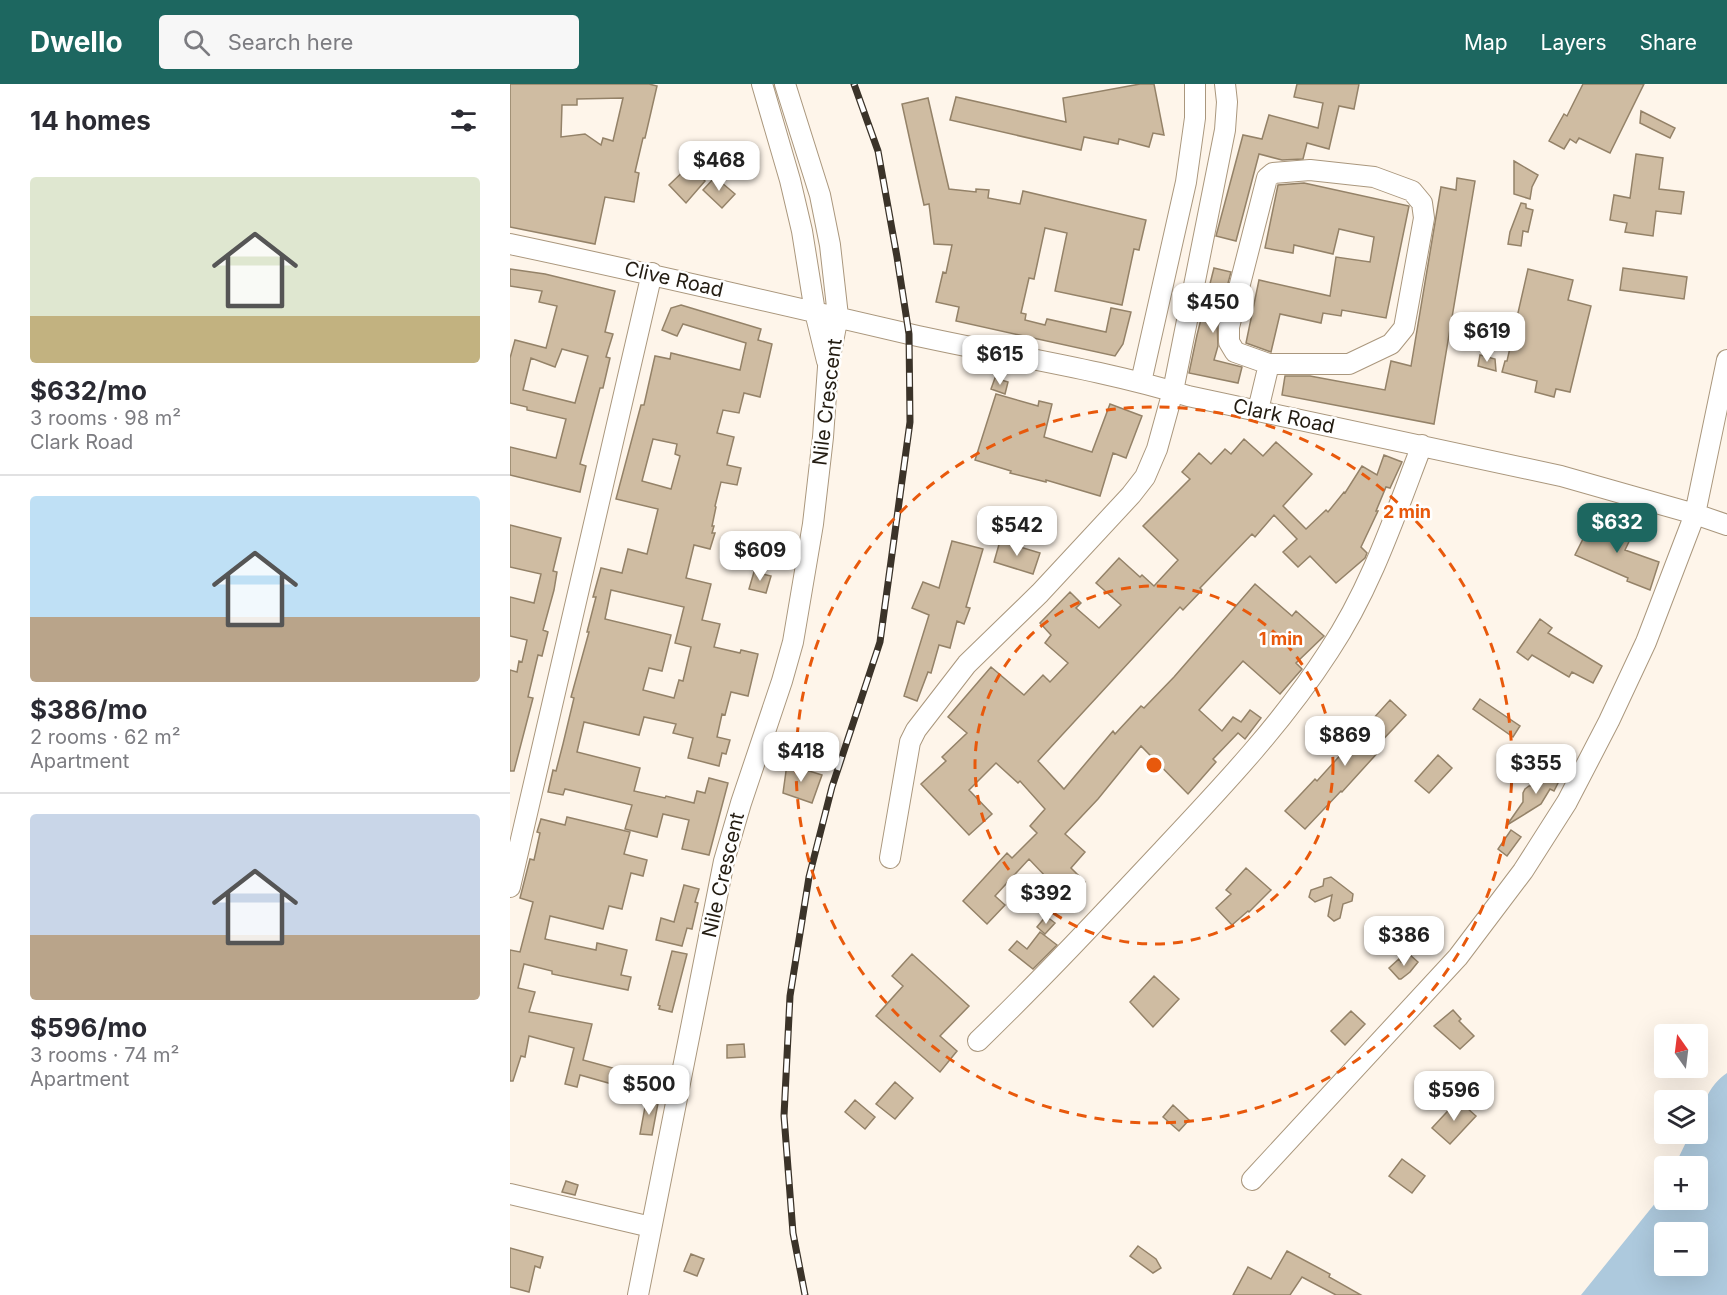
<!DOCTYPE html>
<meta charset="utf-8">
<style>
:root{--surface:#fff;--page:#f7f7f7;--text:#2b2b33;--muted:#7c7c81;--line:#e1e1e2;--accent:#1d6760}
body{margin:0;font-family:Inter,sans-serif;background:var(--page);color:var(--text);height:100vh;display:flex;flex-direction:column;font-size:22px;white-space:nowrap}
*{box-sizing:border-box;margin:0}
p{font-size:20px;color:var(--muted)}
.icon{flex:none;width:33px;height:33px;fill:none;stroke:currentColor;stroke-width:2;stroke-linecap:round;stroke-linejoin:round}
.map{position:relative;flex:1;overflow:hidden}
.sheet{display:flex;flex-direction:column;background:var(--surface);width:510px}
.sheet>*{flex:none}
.needle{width:39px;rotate:346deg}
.buttons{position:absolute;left:1144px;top:940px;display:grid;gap:12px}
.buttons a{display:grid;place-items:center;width:54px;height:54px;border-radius:6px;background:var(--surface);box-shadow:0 6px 24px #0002;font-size:30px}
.price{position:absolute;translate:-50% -51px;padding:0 14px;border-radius:12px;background:#fff;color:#222;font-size:20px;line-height:39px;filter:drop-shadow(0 2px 3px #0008)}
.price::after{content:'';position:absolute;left:50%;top:36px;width:18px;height:14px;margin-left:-9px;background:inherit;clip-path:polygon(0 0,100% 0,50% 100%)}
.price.current{background:var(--accent);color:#fff}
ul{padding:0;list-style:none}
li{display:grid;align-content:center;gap:12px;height:318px;padding:0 30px}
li+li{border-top:2px solid var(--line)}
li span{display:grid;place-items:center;height:186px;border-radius:6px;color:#555}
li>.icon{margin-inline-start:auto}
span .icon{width:108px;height:108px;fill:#fffc;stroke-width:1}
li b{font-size:26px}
h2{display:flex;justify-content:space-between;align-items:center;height:72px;padding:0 30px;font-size:26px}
header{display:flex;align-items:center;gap:36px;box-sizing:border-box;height:84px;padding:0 30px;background:var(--accent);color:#fff}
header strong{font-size:28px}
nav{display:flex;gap:33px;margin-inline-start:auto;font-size:21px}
.search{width:420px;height:54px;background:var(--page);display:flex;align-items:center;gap:15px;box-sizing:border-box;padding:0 21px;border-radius:6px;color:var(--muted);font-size:22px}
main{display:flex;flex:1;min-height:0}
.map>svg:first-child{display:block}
</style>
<header>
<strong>Dwello</strong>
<div class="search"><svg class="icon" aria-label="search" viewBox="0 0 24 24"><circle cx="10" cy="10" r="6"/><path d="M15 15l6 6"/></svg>Search here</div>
<nav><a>Map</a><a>Layers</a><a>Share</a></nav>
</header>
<main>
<section class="sheet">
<h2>14 homes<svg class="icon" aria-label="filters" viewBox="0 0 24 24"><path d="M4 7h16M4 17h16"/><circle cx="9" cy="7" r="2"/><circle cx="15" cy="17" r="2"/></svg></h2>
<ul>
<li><span style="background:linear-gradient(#dfe7d0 75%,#c2b280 0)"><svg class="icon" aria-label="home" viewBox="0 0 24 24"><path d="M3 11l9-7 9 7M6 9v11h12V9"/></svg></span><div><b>$632/mo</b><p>3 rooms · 98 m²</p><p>Clark Road</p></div></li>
<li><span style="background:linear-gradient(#bfe0f5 65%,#b9a48a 0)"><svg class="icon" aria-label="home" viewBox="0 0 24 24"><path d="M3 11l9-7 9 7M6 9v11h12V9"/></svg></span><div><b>$386/mo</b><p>2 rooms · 62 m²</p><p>Apartment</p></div></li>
<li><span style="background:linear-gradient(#c9d6e8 65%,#b9a48a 0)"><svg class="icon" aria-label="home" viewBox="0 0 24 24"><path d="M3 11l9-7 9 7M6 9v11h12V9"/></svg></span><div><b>$596/mo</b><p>3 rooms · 74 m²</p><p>Apartment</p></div></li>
</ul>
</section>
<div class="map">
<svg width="1217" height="1211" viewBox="0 0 1217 1211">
<rect width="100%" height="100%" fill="#fef5ea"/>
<path fill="#adc9dd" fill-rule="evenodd" d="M1217,989V1211H1071L1151,1112L1155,1103V1116H1188V1083H1164L1180,1050H1188C1188,1028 1198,1001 1217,989ZM1155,1149H1188V1182H1155Z"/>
<path fill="#cfbca2" stroke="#948268" stroke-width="1.5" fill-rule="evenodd" d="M0,0H139L147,2L135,54H133L125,88L129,89L124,118L95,113L85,160L0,143ZM113,14L103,57L93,54L91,61L75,50L51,53L52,21H67V15Z
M630,0H644L654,51L643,49L639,63L609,55L608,60L574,53L571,66L440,36L446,13L556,38L553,14Z
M787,0H849L844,25L829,22L819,65L797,59L793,75L772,76L749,70L726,157L706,152L733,51L752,55L759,31L808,44L813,19L784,13Z
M1073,0H1134L1100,69L1069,54L1066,59L1060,55L1054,65L1039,57L1054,30L1057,32Z
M418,14L439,105L466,108V105L479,106L478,114L510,120L513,107L636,136L629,166L624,165L612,221L545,207L557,149L535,144L524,195L519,194L511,229L516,230L515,236L535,241L537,235L596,248L601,224L621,228L613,260L605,272L446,237L449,223L426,218L433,188L436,189L442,161L424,160L419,120L414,121L392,20Z
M1131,27L1165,44L1160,54L1130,39Z
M1126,70L1153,74L1149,105L1174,108L1171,130L1146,127L1143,152L1115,148L1117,139L1100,136L1104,111L1120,114Z
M1004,77L1028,91L1022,103L1020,115L1004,110Z
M180,81L195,97L176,119L159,101Z
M205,93L225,110L212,124L193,106Z
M947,94L965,97L924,340L772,311L775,292H800L875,306L881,277L901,282L931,103L946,106Z
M794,99L899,122L876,234L832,226L831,232L813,229L811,239L770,230L761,268L736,259L749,196L820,212L826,173L860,178L864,153L829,145L823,170L784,161L783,169L755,164L768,101Z
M1011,119L1016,120V124L1023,126L1018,148L1013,147L1011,162L998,160L1000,148Z
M704,184L721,188L707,240L708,262L704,276L732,283L728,299L679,289L687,251Z
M1113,184L1177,193L1174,215L1110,206Z
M0,185L35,190L105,207L95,248L103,250L96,273L100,274L93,304H90L70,380L76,382L70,408L0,391V363L46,374L56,335L17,326V323L0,319V274L5,256L36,264L47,222L29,218L32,207L0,202ZM52,265L78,272L65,319L13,306L21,274L45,283Z
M1018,185L1063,196L1058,216L1081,222L1060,308L1046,305L1044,313L1025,308L1027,297L992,288L995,277H997Z
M171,221L251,245L248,256L262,260L250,313L234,309L229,329L213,326L207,349L224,353L217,381L231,384L227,401L211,398L205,422L206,423L202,442H204L202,449H205L200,465L184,461L176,494L201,500L192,536L210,540L204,563L230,569L231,566L248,570L238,612L221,608L215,631L212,630L207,653L220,656L216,670L212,669L209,682L178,674L183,654L163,649L166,640L134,633L129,651L74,638L67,668L130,684L124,707L155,714L156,712L184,719L187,707L195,709L199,694L218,699L199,771L172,765L179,736L153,730L147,753L115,745L122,721L55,705L53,711L38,708L43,686L46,687L53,660L64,614L61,613L79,548H77L86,513H83L91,484L112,489L118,465L137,470L148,425L106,415L131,321H134L145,272L160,275L161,269L230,286L236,259L173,240L167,252L152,246L161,224ZM143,355L167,360L165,370L170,372L161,405L132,397ZM101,506L174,523L165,559L181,563L173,597L169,596L164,614L133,606L139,584L152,587L161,551L95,535Z
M970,271L985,275L986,287L968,282Z
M485,294L498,298L495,310L481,305Z
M486,310L528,322L529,317L542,320L534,353L582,368L600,320L632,332L616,374L603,369L590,412L536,396V398L500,389L501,387L465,376Z
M734,355L753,372L766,358L802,390L773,422L796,445L816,426L818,428L834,408L835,409L852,382L867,391L874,371L892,378L880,404L876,403L866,427H868L851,463L857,469L855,474L826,499L800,472L788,483L773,468L787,455L764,431L745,453L742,450L690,504L692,506L673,526L670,523L528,677L554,705L603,647L605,650L631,622L634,624L664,593L745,500L782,532L786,527L814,552L786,579L792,585L770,610L733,577L689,626L712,647L723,633L731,638L740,626L751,634L735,655L728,649L703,675L706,678L678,710L631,662L588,715L555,750L575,768L561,784L575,798L557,815L519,775L485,812L495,821L477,840L453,817L497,769L502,774L527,749L520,742L535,725L510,697L508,699L486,679L459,706L482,730L459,751L411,700L436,677L432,673L457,649L438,633L481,583L514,611L533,591L540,598L558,579L535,559L541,551L530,539L560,508L571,519L566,524L589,544L611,521L586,499L609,474L630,493L632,491L644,502L668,476L633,442L680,395L672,388L689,369L701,380L715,365L721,370Z
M1082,437L1096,443L1098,439L1106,442L1107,439L1124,447L1115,466L1149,478L1140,506L1117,497L1118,494L1065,471Z
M0,441L51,454L43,487L47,488L44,506L33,546L38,548L32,572L28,571L18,613L23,614L4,687H0V586L7,588L9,577L12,578L17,556L0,552V513L24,519L31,490L0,483Z
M442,457L473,465L456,523L460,524L454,540L447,537L440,564L429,561L421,589L418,588L407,617L394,612L419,531L402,524L413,498L429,504Z
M490,457L530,469L523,490L484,478Z
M244,488L261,492L256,509L239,505Z
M1030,535L1042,544L1038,549L1092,582L1083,599L1062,588L1059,593L1022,571L1018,576L1007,568Z
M970,615L1010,642L1003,653L963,625Z
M880,616L896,631L867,662L871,665L832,708L831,707L795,745L775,727L805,695L807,697Z
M928,671L942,684L919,709L905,697Z
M277,680L312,691L302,719L273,709Z
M1036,688L1050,695L1044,707L1040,705L1031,720L997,741L1013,718V709L1015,705L1019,702L1029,701Z
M57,733L120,748L114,770L137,776L133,792L121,789L112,825L99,822L93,845L40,832L35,855L86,866L87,859L117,866L111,891L121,893L118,906L42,890V887L14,880L8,904L25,908L19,928L82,940L73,976L121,989L116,1004L70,991L67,1003L55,1000L64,964L19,952L15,973L11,972L3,997H0V866L10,868L23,818L10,814L20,775L24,776L30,749L27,748L31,735L55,741Z
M1001,746L1011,753L997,772L988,765Z
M736,784L761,806L739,828L738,827L722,841L706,824L721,810L716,806Z
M821,793L843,810L842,817L833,820L830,834L824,837L818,832L822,811L805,818L799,813L801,806L813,802L814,795Z
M174,801L189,805L185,818L188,819L182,845L177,844L172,862L146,856L151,834L164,838Z
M536,832L545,839L535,850L527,843Z
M530,848L547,861L523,885L499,866L507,857L517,865Z
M162,867L177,870L162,928L149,925L150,922L148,921Z
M402,870L459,922L430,952L447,967L430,988L366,932L393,902L382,892Z
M899,870L908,878L900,888L891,895H889L879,884L889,875L891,878Z
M644,892L669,915L643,943L620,918Z
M943,926L951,935L949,937L964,952L950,965L924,942Z
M841,927L855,940L835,961L821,947Z
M234,960L235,973L217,974V961Z
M385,998L403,1014L385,1035L366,1020Z
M137,1012L149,1014L142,1051L130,1050Z
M345,1016L365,1033L355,1045L335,1028Z
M948,1016L966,1032L940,1060L922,1044Z
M663,1021L679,1036L669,1047L653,1033Z
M892,1075L915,1092L902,1109L879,1092Z
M56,1097L68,1101L65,1111L52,1108Z
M628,1162L646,1175L651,1184L643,1189L620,1172Z
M0,1164L33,1173L30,1184L25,1182L19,1208L0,1203Z
M777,1167L820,1190L819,1193L851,1211H826L792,1193L780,1211H723L738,1183L761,1195Z
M181,1170L194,1175L187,1192L174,1187Z"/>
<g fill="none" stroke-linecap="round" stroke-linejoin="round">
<defs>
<path id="minor" d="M252,0L280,96L292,147L305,228L317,277
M800,86L864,93L902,107L912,119L914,134L894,244L881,260L839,280H759L725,268L719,258V243L757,94L763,89Z
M0,160C133,188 266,219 399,250C491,271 587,284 678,312L1051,392L1185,430L1217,441
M631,298L676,98L685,34V0
M748,326L759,280
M380,774L400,658L406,646L457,580L530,509L621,411L635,393L647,365L663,307L715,46L717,18L715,0
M0,803L142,189
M468,957C531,896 591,832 651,768C711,704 772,640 819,567C861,504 885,431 912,361
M742,1096L948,873L1013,787L1057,718L1099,637L1136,558L1185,430L1217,276
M0,1110L141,1143
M128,1211L214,777L231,719L272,597L283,558L303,440L313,353L318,283L328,232L320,161L310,111L275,0"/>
</defs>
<use href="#minor" stroke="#aa977d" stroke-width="22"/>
<use href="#minor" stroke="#fff" stroke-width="20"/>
<defs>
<path id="rail" d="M295,1211L283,1149L274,1032L280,912L299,793L322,703L370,558L400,338L399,250L387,173L368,67L344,0"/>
</defs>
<use href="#rail" stroke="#3b3329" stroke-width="7"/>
<use href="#rail" stroke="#fff" stroke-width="4.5" stroke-dasharray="14" stroke-linecap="butt"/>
</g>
<g fill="none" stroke="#e8590c" stroke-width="3" stroke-dasharray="10 8">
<circle cx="644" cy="681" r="179"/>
<circle cx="644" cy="681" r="358"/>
</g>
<g text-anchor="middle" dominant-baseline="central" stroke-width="5" stroke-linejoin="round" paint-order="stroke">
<g font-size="20" fill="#231c12" stroke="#fff">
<text transform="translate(164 195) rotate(13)">Clive Road</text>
<text transform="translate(317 318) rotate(-83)">Nile Crescent</text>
<text transform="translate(774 332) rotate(12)">Clark Road</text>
<text transform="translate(213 791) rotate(-77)">Nile Crescent</text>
</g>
</g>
<circle cx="644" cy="681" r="9" fill="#e8590c" stroke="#fff" stroke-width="3"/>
<g font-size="18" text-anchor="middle" font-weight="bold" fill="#e8590c" stroke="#fff" stroke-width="5" stroke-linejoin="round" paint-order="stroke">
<text x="897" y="434">2 min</text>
<text x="771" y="561">1 min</text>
</g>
</svg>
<div class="buttons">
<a><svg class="needle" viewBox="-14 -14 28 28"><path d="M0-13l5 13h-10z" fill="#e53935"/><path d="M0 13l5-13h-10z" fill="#7c7c81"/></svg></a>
<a><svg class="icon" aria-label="layers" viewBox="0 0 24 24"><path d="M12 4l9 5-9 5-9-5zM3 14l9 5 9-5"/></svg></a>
<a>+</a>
<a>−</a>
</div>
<b class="price" style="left:209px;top:108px">$468</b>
<b class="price" style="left:703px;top:250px">$450</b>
<b class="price" style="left:977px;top:279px">$619</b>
<b class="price" style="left:490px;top:302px">$615</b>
<b class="price current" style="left:1107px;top:470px">$632</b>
<b class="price" style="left:507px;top:473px">$542</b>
<b class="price" style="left:250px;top:498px">$609</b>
<b class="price" style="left:835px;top:683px">$869</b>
<b class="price" style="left:291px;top:699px">$418</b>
<b class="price" style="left:1026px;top:711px">$355</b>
<b class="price" style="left:536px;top:841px">$392</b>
<b class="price" style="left:894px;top:883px">$386</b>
<b class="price" style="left:139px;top:1032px">$500</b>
<b class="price" style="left:944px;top:1038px">$596</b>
</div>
</main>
